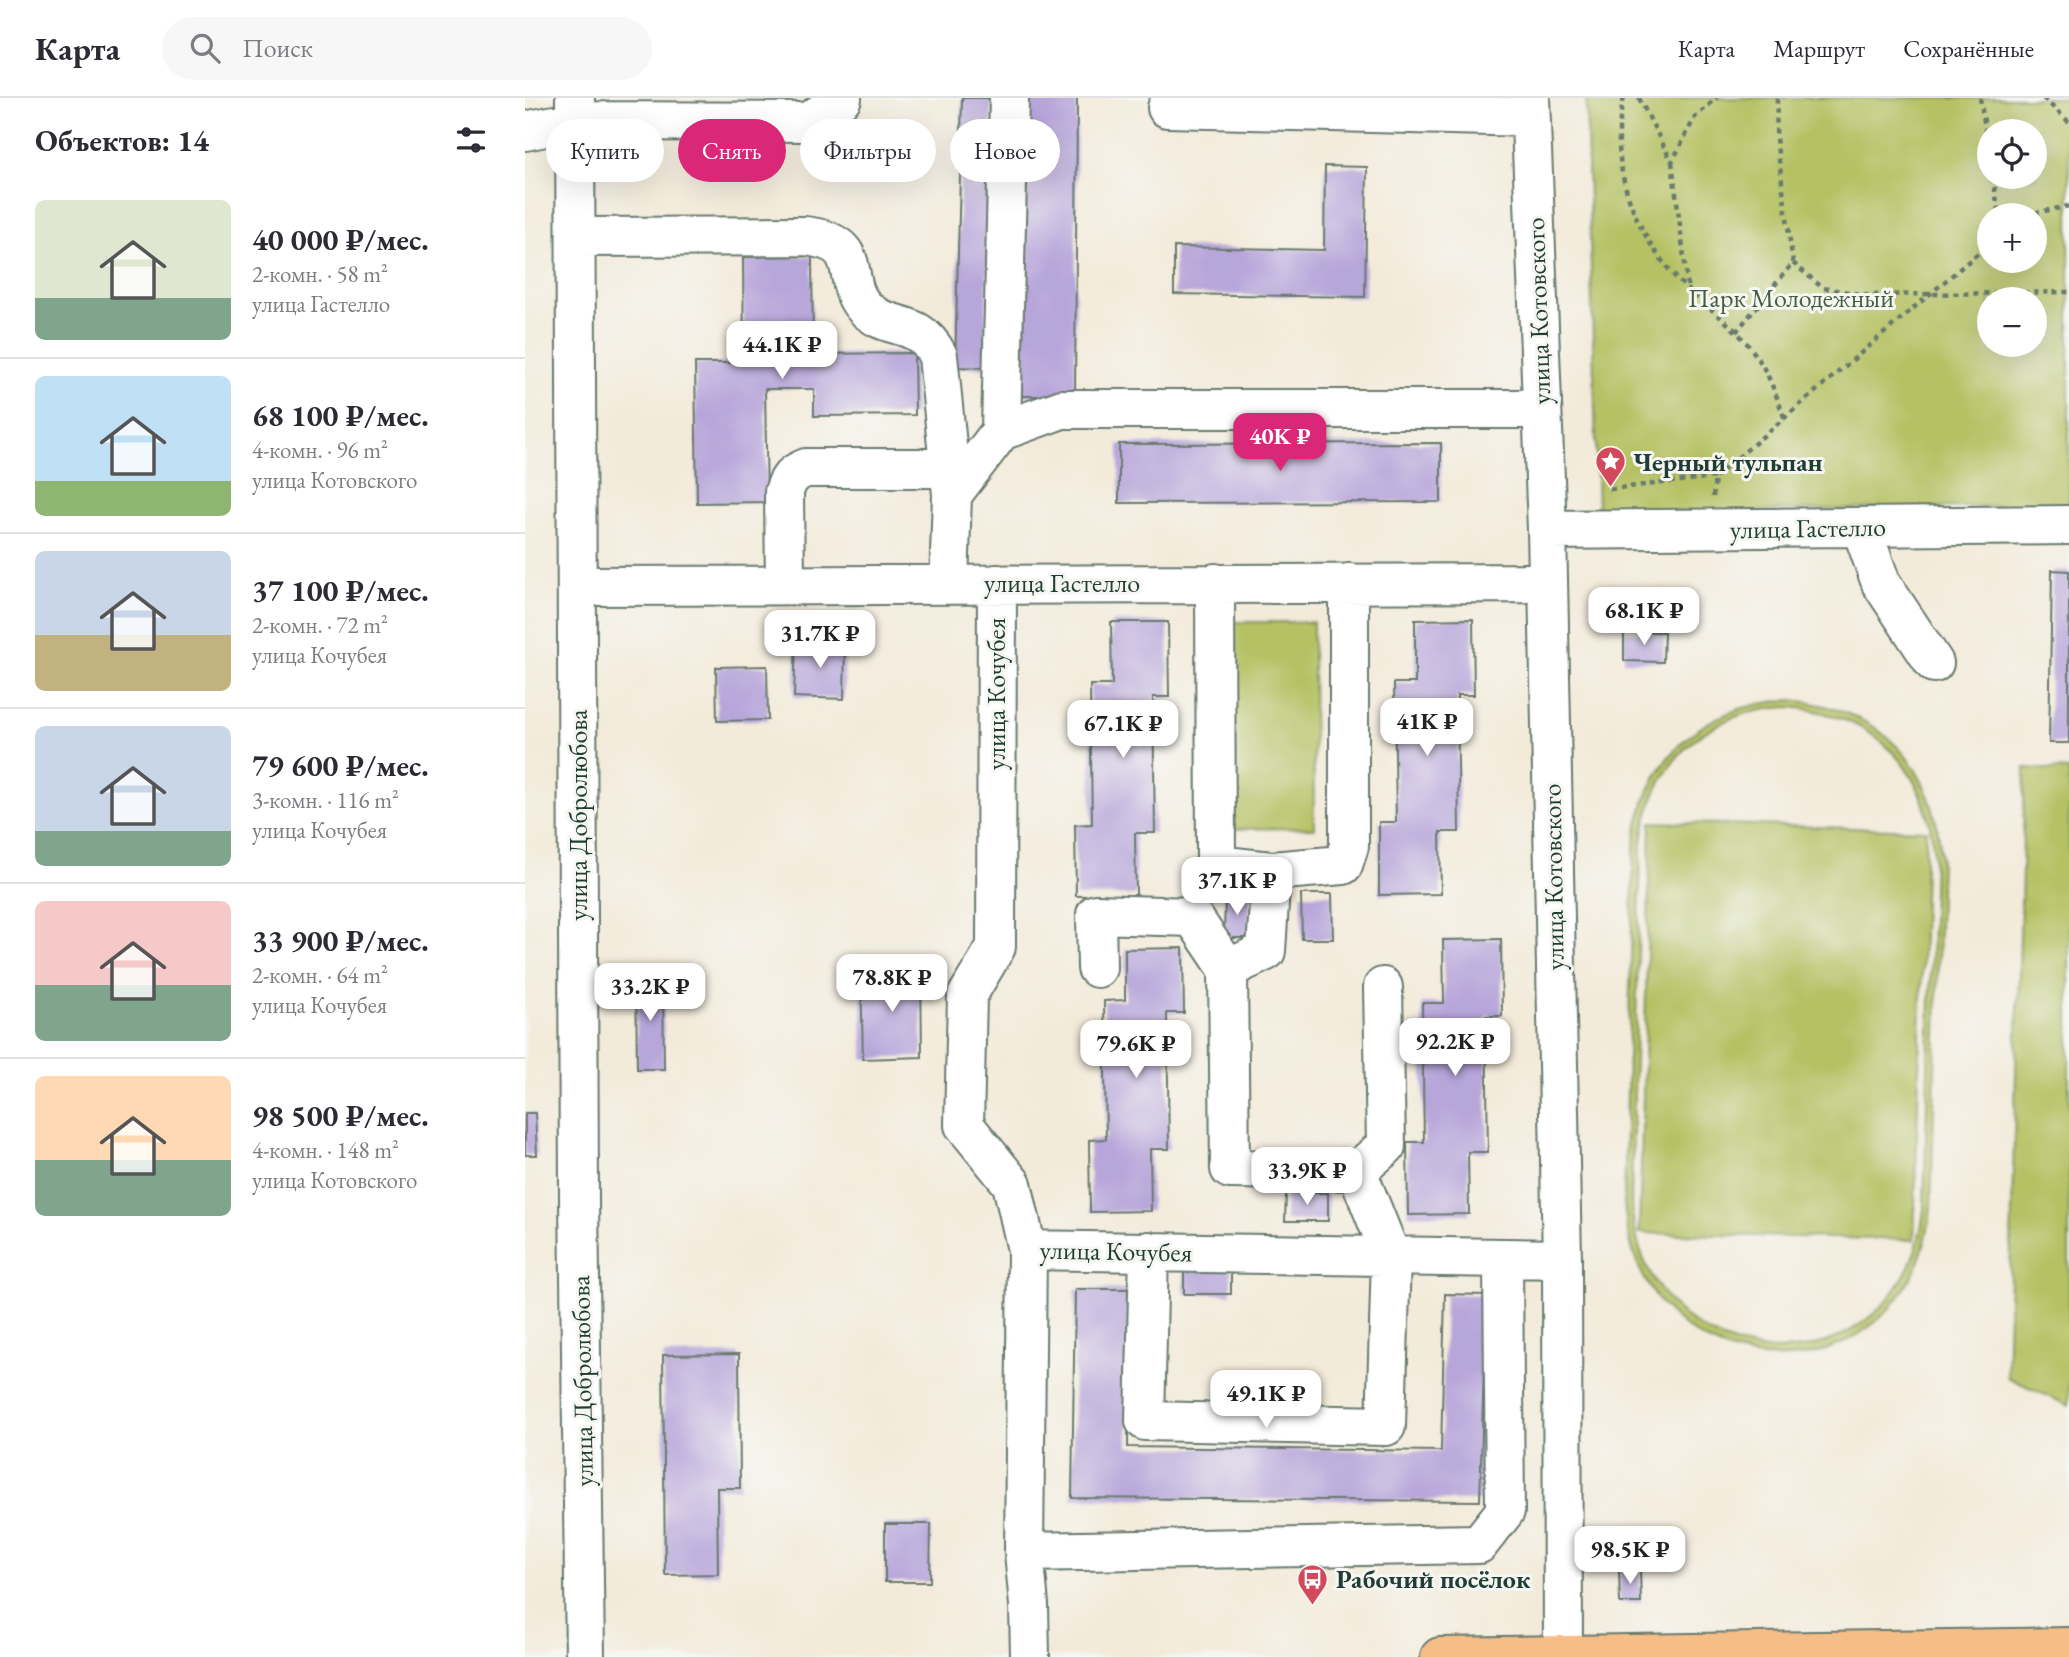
<!DOCTYPE html>
<html lang="ru">
<meta charset="utf-8">
<style>
:root{--surface:#fff;--page:#f7f7f7;--text:#2b2b33;--muted:#7c7c81;--line:#e1e1e2;--accent:#db2777}
body{margin:0;font-family:"EB Garamond",serif;background:var(--page);color:var(--text);height:100vh;display:flex;flex-direction:column;font-size:26px;white-space:nowrap}
*{box-sizing:border-box;margin:0}
p{font-size:23px;color:var(--muted)}
.icon{flex:none;width:38px;height:38px;fill:none;stroke:currentColor;stroke-width:2;stroke-linecap:round;stroke-linejoin:round}
.map{position:relative;flex:1;overflow:hidden}
.sheet{display:flex;flex-direction:column;background:var(--surface);width:525px}
.sheet>*{flex:none}
.top-card{position:absolute;left:21px;top:21px;width:665px;height:63px;display:flex;gap:14px}
.fabs{position:absolute;left:1452px;top:21px;display:grid;gap:14px}
.fabs a{display:grid;place-items:center;width:70px;height:70px;border-radius:50%;background:var(--surface);box-shadow:0 7px 28px #0002;font-size:35px}
.price{position:absolute;translate:-50% -60px;padding:0 16px;border-radius:14px;background:#fff;color:#222;font-size:23px;line-height:46px;filter:drop-shadow(0 2px 4px #0008)}
.price::after{content:'';position:absolute;left:50%;top:42px;width:21px;height:16px;margin-left:-10px;background:inherit;clip-path:polygon(0 0,100% 0,50% 100%)}
.price.on{background:var(--accent);color:#fff}
ul{padding:0;list-style:none}
li{display:flex;align-items:center;gap:21px;height:175px;padding:0 35px}
li+li{border-top:2px solid var(--line)}
li span{display:grid;place-items:center;flex:none;width:196px;height:140px;border-radius:10px;color:#555}
li>.icon{margin-inline-start:auto}
span .icon{width:84px;height:84px;fill:#fffc;stroke-width:1}
li b{font-size:30px}
h2{display:flex;justify-content:space-between;align-items:center;height:84px;padding:0 35px;font-size:30px}
.pill{padding:0 24px;border-radius:32px;background:var(--surface);box-shadow:0 7px 28px #0002;font-size:24px;line-height:63px}
.pill.on{background:var(--accent);color:#fff}
header{display:flex;align-items:center;gap:42px;box-sizing:border-box;height:98px;padding:0 35px;background:var(--surface);border-bottom:2px solid var(--line)}
header strong{font-size:33px}
nav{display:flex;gap:38px;margin-inline-start:auto;font-size:24px}
.search{width:490px;height:63px;background:var(--page);display:flex;align-items:center;gap:18px;box-sizing:border-box;padding:0 24px;border-radius:38px;color:var(--muted);font-size:26px}
main{display:flex;flex:1;min-height:0}
.map>svg:first-child{display:block}
</style>
<header>
<strong>Карта</strong>
<div class="search"><svg class="icon" aria-label="search" viewBox="0 0 24 24"><circle cx="10" cy="10" r="6"/><path d="M15 15l6 6"/></svg>Поиск</div>
<nav><a>Карта</a><a>Маршрут</a><a>Сохранённые</a></nav>
</header>
<main>
<section class="sheet">
<h2>Объектов: 14<svg class="icon" aria-label="filters" viewBox="0 0 24 24"><path d="M4 7h16M4 17h16"/><circle cx="9" cy="7" r="2"/><circle cx="15" cy="17" r="2"/></svg></h2>
<ul>
<li><span style="background:linear-gradient(#dfe7d0 70%,#7fa58c 0)"><svg class="icon" aria-label="home" viewBox="0 0 24 24"><path d="M3 11l9-7 9 7M6 9v11h12V9"/></svg></span><div><b>40 000 ₽/мес.</b><p>2-комн. · 58 m²</p><p>улица Гастелло</p></div></li>
<li><span style="background:linear-gradient(#bfe0f5 75%,#8fb573 0)"><svg class="icon" aria-label="home" viewBox="0 0 24 24"><path d="M3 11l9-7 9 7M6 9v11h12V9"/></svg></span><div><b>68 100 ₽/мес.</b><p>4-комн. · 96 m²</p><p>улица Котовского</p></div></li>
<li><span style="background:linear-gradient(#c9d6e8 60%,#c2b280 0)"><svg class="icon" aria-label="home" viewBox="0 0 24 24"><path d="M3 11l9-7 9 7M6 9v11h12V9"/></svg></span><div><b>37 100 ₽/мес.</b><p>2-комн. · 72 m²</p><p>улица Кочубея</p></div></li>
<li><span style="background:linear-gradient(#c9d6e8 75%,#7fa58c 0)"><svg class="icon" aria-label="home" viewBox="0 0 24 24"><path d="M3 11l9-7 9 7M6 9v11h12V9"/></svg></span><div><b>79 600 ₽/мес.</b><p>3-комн. · 116 m²</p><p>улица Кочубея</p></div></li>
<li><span style="background:linear-gradient(#f6c9c9 60%,#7fa58c 0)"><svg class="icon" aria-label="home" viewBox="0 0 24 24"><path d="M3 11l9-7 9 7M6 9v11h12V9"/></svg></span><div><b>33 900 ₽/мес.</b><p>2-комн. · 64 m²</p><p>улица Кочубея</p></div></li>
<li><span style="background:linear-gradient(#ffd9b3 60%,#7fa58c 0)"><svg class="icon" aria-label="home" viewBox="0 0 24 24"><path d="M3 11l9-7 9 7M6 9v11h12V9"/></svg></span><div><b>98 500 ₽/мес.</b><p>4-комн. · 148 m²</p><p>улица Котовского</p></div></li>
</ul>
</section>
<div class="map">
<svg width="1544" height="1559" viewBox="0 0 1544 1559">
<rect width="100%" height="100%" fill="#f6f6f2"/>
<filter id="ink" filterUnits="userSpaceOnUse"><feTurbulence type="fractalNoise" baseFrequency=".0143" numOctaves="2"/><feDisplacementMap in="SourceGraphic" scale="14" xChannelSelector="R" yChannelSelector="G"/><feConvolveMatrix kernelMatrix="1 2 1 2 8 2 1 2 1" color-interpolation-filters="sRGB"/></filter>
<filter id="wash" filterUnits="userSpaceOnUse"><feTurbulence type="fractalNoise" baseFrequency=".00686" numOctaves="4" result="noise"/><feDisplacementMap in="SourceGraphic" scale="28" xChannelSelector="R" yChannelSelector="G"/><feGaussianBlur stdDeviation="1.57" result="paint"/><feColorMatrix in="noise" values="0 0 0 0 0 0 0 0 0 0 0 0 0 0 0 0 0 1.4 0 .05"/><feComposite in="paint" operator="in"/></filter>
<g filter="url(#wash)">
<rect width="100%" height="100%" fill="#f3ebda"/>
<path fill="#b5c163" stroke="#6a7f4c" stroke-width="2" fill-rule="evenodd" d="M1061,0H1544V407L1073,416ZM1465,33H1510V79H1465ZM1465,117H1510V163H1465ZM1465,201H1510V247H1465Z
M700,524H788L789,730L701,731Z
M1267,602C1358,612 1410,667 1416,759L1406,1111C1384,1314 1111,1307 1099,1103L1109,750C1120,659 1175,607 1267,602ZM1266,609C1353,618 1404,672 1409,759L1399,1111C1378,1304 1117,1296 1106,1102L1116,751C1126,664 1179,612 1266,609Z
M1500,670L1544,672V1308L1482,1279Z
M1126,724L1401,732L1389,1142L1114,1135Z"/>
<g id="blocks">
<path fill="#b7a6da" d="M437,0H467L460,270L430,269Z
M496,0H552L550,298H493Z
M800,68L842,69L840,199L649,196V149L799,152Z
M287,158L288,256L389,255L390,317L289,318V291H240L242,404L172,405L170,265H219L218,159Z
M916,345V404L594,405V346Z
M1527,472L1544,473V645H1524Z
M948,521L949,597H932L934,734H915L916,796L854,797V724H871L869,585H890V522Z
M586,524H643L644,599H628L630,735H610L611,797L551,798L550,727L567,726L565,587H587Z
M1099,534H1139L1138,564L1099,563Z
M271,543L320,544L319,601L269,599Z
M242,568L243,622L192,623L191,569Z
M776,796H807L808,841H777Z
M700,797H725V840H699Z
M976,841L977,918H961L963,1054H943L944,1116L883,1117L882,1044H899L897,905H919L918,842Z
M658,850L659,915H642L644,1051H625L626,1113L565,1114L564,1042L581,1041L579,903L600,902V851Z
M396,871L397,959L338,961L336,872Z
M111,879H138L139,971H112Z
M0,1015H10L12,1057H0Z
M761,1095H803V1123H760Z
M659,1168H706V1196H659Z
M550,1191H605L603,1349L916,1353L920,1196L961,1197L955,1403L547,1400Z
M214,1256L215,1390H192L193,1476L140,1477L138,1257Z
M360,1426H406L405,1484H360Z
M1094,1472H1115L1116,1505H1095Z"/>
</g>
</g>
<g filter="url(#ink)">
<use href="#blocks" fill-opacity="0" stroke="#697a6e" stroke-width="2"/>
<g fill="none" stroke-linecap="round" stroke-linejoin="round">
<defs>
<path id="minor" d="M50,0L54,1102L60,1559
M1005,0L1022,432L1037,1161L1038,1559
M642,10L1005,19
M0,33L50,23L284,24L317,0
M51,139L280,138C343,145 314,182 339,209C363,235 392,217 413,258L427,397
M476,333L484,0
M1336,429L1356,485L1409,565
M1022,432L1544,427
M260,485L259,394C263,380 268,375 281,370H423
M690,485L691,767L746,773L818,767L824,748V485
M424,486L427,397L476,333L537,311H1017
M472,486L471,849L442,898L439,1027L487,1086L502,1152L499,1454L504,1507L505,1559
M53,488L1022,485
M572,870L571,816L668,819L703,871
M832,1073L861,1048L858,889
M502,1152L1037,1161
M624,1153L620,1323L861,1328L866,1158L832,1073L705,1071L703,871L741,853L746,773
M499,1454L954,1446L980,1413L978,1162"/>
<path id="major" d="M915,1559L1544,1549"/>
</defs>
<use href="#minor" stroke="#697a6e" stroke-width="42"/>
<use href="#major" stroke="#697a6e" stroke-width="42"/>
<path stroke="#697a6e" stroke-width="4.5" stroke-dasharray="5 5" stroke-linecap="butt" d="M1099,0C1082,66 1109,136 1156,185C1176,205 1201,221 1219,242C1240,265 1250,293 1260,322
M1114,0L1147,64L1170,19L1192,0
M1455,0L1465,59
M1518,0L1544,24
M1147,64L1163,191
M1468,79L1474,117
M1500,117L1544,108
M1268,165L1298,190L1342,197L1544,194
M1211,234L1268,165L1251,40L1252,0
M1085,391L1190,379
M1188,399L1190,379L1465,145"/>
<use href="#minor" stroke="#fff" stroke-width="38"/>
<use href="#major" stroke="#f6be87" stroke-width="38"/>
</g>
</g>
<defs>
<symbol id="sight-pin" viewBox="-11 -11 22 30"><path d="M0 17L-7.5 6A9.5 9.5 0 1 1 7.5 6Z" fill="#d1495b" stroke="#f6f6f2"/><path d="M0-6L1.8-2.2L6-1.7L2.9 1.2L3.7 5.4L0 3.3L-3.7 5.4L-2.9 1.2L-6-1.7L-1.8-2.2Z" fill="#fff"/></symbol>
<symbol id="bus-pin" viewBox="-11 -11 22 30"><path d="M0 17L-7.5 6A9.5 9.5 0 1 1 7.5 6Z" fill="#d1495b" stroke="#f6f6f2"/><path d="M-5-6H5V4H4V6H2V4H-2V6H-4V4H-5ZM-3.5-4V0h7V-4ZM-3.5 1.2v1.5H-2V1.2ZM2 1.2v1.5H3.5V1.2Z" fill="#fff"/></symbol>
</defs>
<g fill-rule="evenodd">
<use href="#sight-pin" x="1068" y="346" width="35" height="47"/>
<use href="#bus-pin" x="770" y="1464" width="35" height="47"/>
</g>
<g text-anchor="middle" dominant-baseline="central" stroke-width="6" stroke-linejoin="round" paint-order="stroke">
<g font-size="26" fill="#445e40" stroke="#f6f6f2">
<text x="1266" y="200">Парк Молодежный</text>
</g>
<g font-size="26" fill="#1f3d34" stroke="#f6f6f2">
<text transform="translate(1013 213) rotate(-92)">улица Котовского</text>
<text transform="translate(1283 430) rotate(-1)">улица Гастелло</text>
<text x="537" y="485">улица Гастелло</text>
<text transform="translate(471 596) rotate(-90)">улица Кочубея</text>
<text transform="translate(53 717) rotate(-90)">улица Добролюбова</text>
<text transform="translate(1028 779) rotate(-91)">улица Котовского</text>
<text transform="translate(591 1153) rotate(1)">улица Кочубея</text>
<text transform="translate(57 1283) rotate(-91)">улица Добролюбова</text>
</g>
<g font-size="26" font-weight="bold" fill="#1f3d34" stroke="#f6f6f2" text-anchor="start">
<text x="1108" y="364">Черный тульпан</text>
<text x="811" y="1481">Рабочий посёлок</text>
</g>
</g>
</svg>
<div class="fabs">
<a><svg class="icon" aria-label="locate" viewBox="0 0 24 24"><circle cx="12" cy="12" r="6"/><path d="M12 2v4M12 18v4M2 12h4M18 12h4"/></svg></a>
<a>+</a>
<a>−</a>
</div>
<b class="price" style="left:257px;top:283px">44.1K ₽</b>
<b class="price on" style="left:755px;top:375px">40K ₽</b>
<b class="price" style="left:1119px;top:549px">68.1K ₽</b>
<b class="price" style="left:295px;top:572px">31.7K ₽</b>
<b class="price" style="left:902px;top:660px">41K ₽</b>
<b class="price" style="left:598px;top:662px">67.1K ₽</b>
<b class="price" style="left:712px;top:819px">37.1K ₽</b>
<b class="price" style="left:367px;top:916px">78.8K ₽</b>
<b class="price" style="left:125px;top:925px">33.2K ₽</b>
<b class="price" style="left:930px;top:980px">92.2K ₽</b>
<b class="price" style="left:611px;top:982px">79.6K ₽</b>
<b class="price" style="left:782px;top:1109px">33.9K ₽</b>
<b class="price" style="left:741px;top:1332px">49.1K ₽</b>
<b class="price" style="left:1105px;top:1488px">98.5K ₽</b>
<div class="top-card">
<a class="pill">Купить</a>
<a class="pill on">Снять</a>
<a class="pill">Фильтры</a>
<a class="pill">Новое</a>
</div>
</div>
</main>
